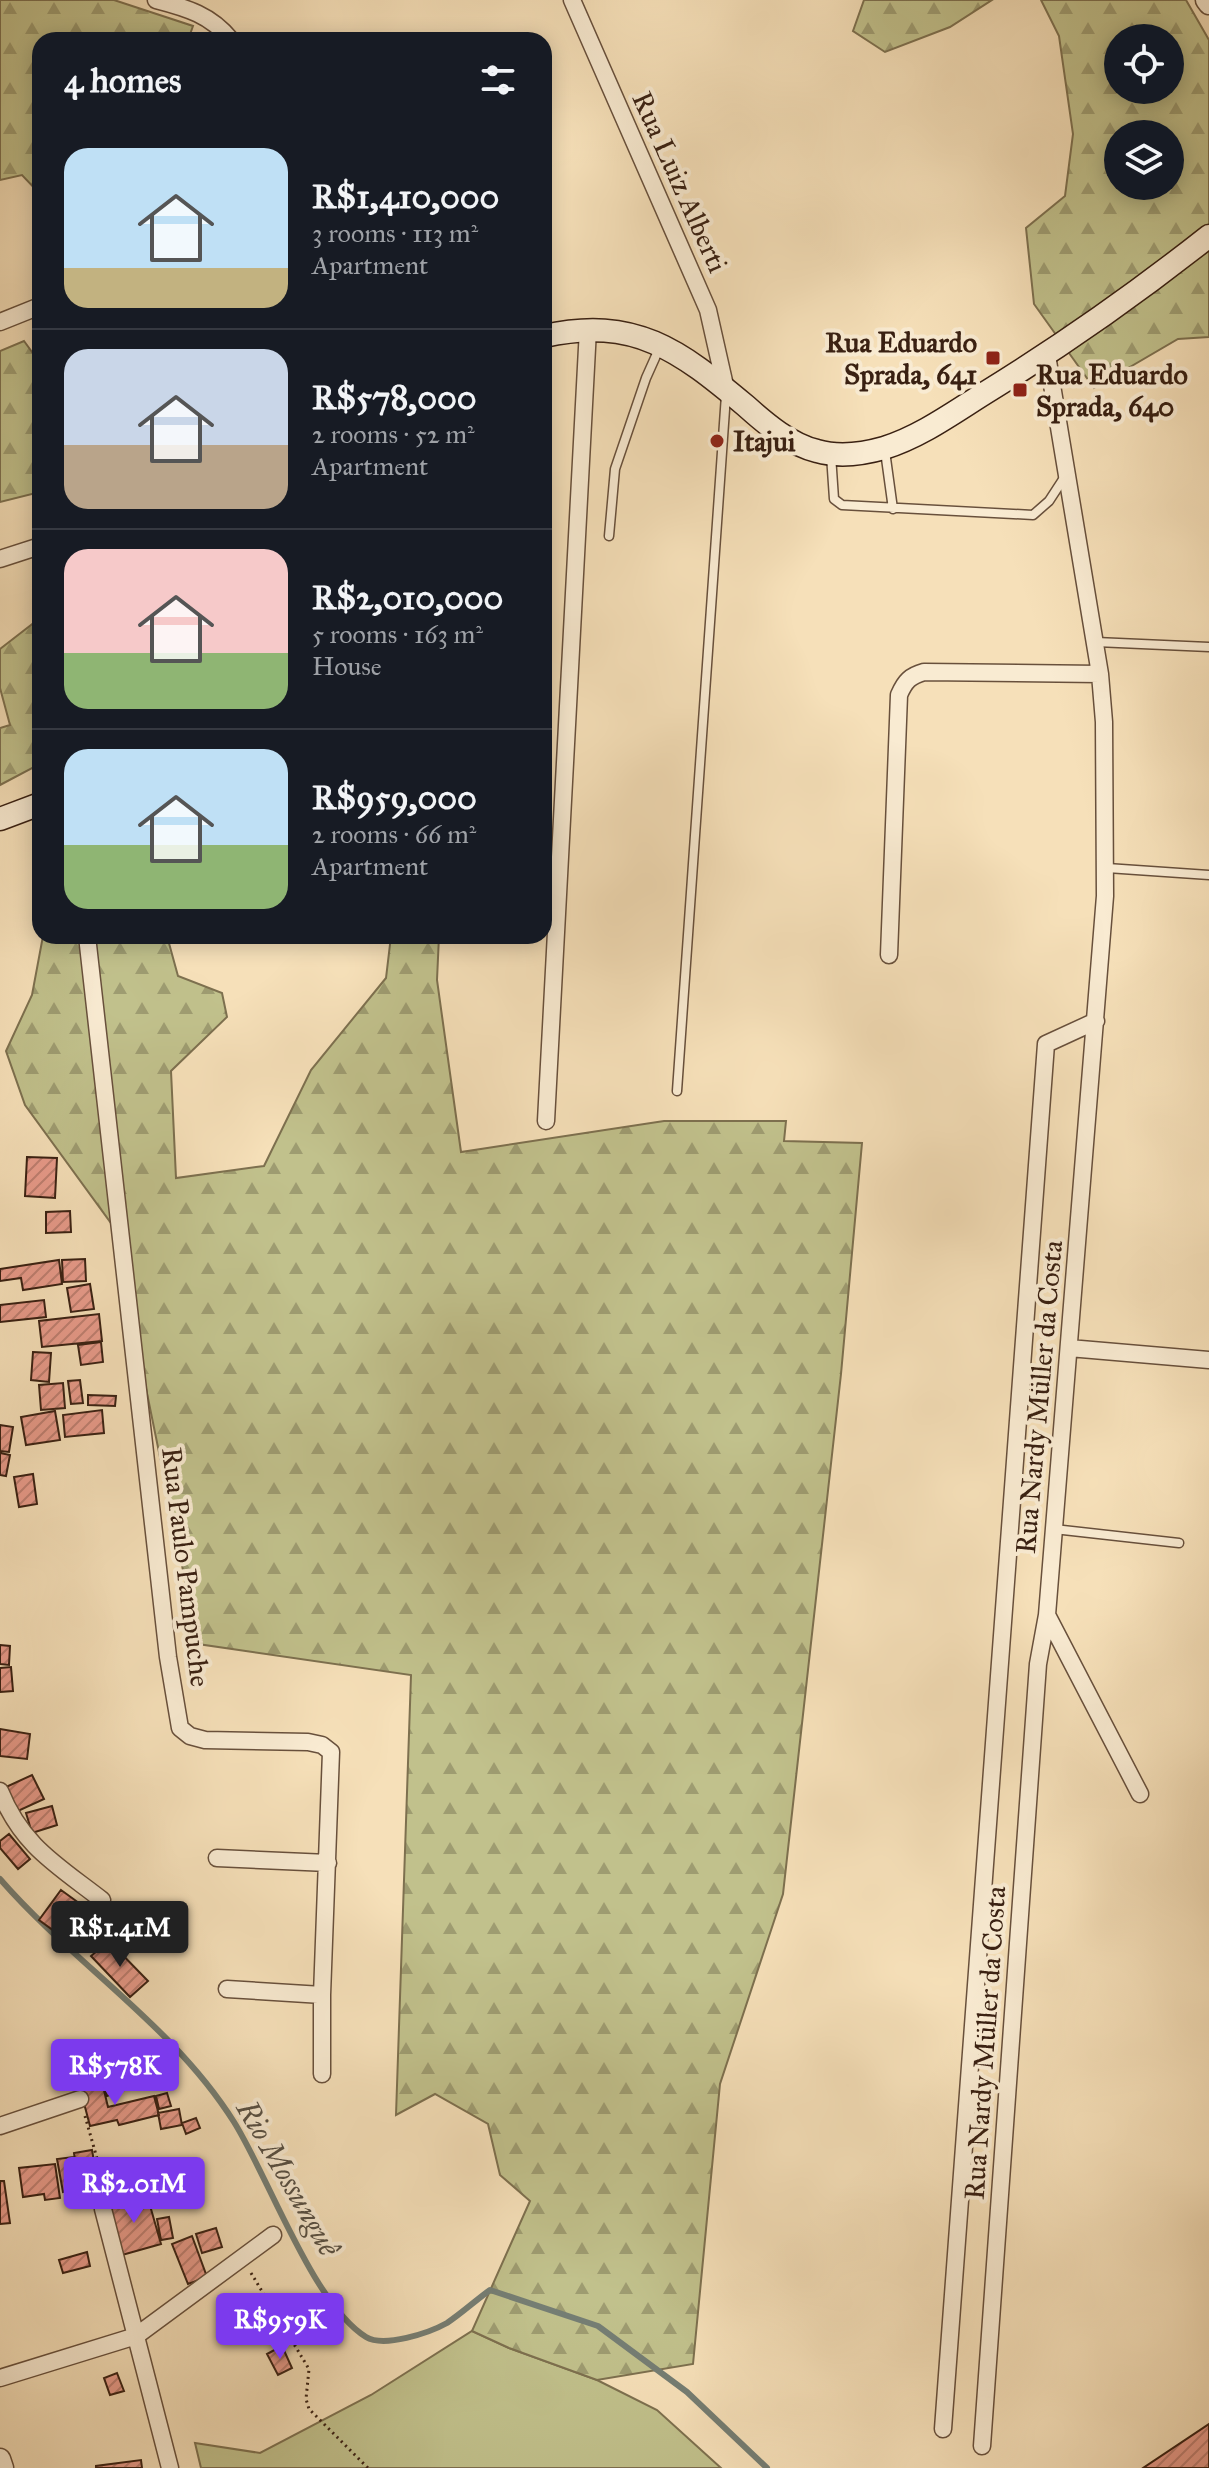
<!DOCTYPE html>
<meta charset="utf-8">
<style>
:root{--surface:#171b24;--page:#242831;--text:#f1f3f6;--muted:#9ea1a6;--line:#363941;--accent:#7c3aed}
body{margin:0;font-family:"IM FELL Great Primer",serif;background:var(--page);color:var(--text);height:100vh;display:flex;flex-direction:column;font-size:30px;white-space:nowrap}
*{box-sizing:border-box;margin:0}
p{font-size:26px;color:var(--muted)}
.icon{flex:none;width:44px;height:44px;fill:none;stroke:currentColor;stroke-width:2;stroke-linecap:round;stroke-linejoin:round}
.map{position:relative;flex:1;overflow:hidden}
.drawer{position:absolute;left:32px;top:32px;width:520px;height:912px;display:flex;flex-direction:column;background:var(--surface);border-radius:24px;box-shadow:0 4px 20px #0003}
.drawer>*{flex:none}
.fabs{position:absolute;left:1104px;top:24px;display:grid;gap:16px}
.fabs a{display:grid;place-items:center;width:80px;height:80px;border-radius:50%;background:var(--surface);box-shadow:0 4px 20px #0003;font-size:40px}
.price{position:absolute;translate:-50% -68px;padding:0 18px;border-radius:8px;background:var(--accent);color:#fff;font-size:26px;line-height:52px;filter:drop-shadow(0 2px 4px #0008)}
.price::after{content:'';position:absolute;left:50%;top:48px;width:24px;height:18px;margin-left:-12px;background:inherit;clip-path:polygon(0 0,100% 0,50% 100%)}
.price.active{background:#222;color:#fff}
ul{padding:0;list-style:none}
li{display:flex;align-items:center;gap:24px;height:200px;padding:0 32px}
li+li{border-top:2px solid var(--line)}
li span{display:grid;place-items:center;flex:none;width:224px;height:160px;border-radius:24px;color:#555}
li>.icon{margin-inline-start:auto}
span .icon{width:96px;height:96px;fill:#fffc;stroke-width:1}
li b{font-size:34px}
h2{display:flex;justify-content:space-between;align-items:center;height:96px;padding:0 32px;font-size:34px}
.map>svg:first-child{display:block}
</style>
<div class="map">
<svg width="1209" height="2468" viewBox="0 0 1209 2468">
<defs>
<pattern id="forest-firs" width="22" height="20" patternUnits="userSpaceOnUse" patternTransform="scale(2)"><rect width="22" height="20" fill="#c1c18c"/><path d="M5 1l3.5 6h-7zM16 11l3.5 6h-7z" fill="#9e9c71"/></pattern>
<pattern id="building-hatch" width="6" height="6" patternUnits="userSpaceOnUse" patternTransform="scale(2)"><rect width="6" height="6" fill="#e99b8b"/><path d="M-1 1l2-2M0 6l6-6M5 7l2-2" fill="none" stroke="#be7e70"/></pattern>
</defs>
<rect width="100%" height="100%" fill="#f6e0b9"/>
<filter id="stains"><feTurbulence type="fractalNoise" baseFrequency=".0025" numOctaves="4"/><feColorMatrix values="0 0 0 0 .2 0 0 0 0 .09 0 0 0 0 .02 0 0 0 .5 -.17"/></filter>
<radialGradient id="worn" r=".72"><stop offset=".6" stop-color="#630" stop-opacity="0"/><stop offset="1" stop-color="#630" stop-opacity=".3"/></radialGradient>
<path fill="#c1c18c" stroke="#7d704f" stroke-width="2" d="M472,2331L509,2348L597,2380L657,2410L721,2468H201L195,2443L260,2453L371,2395Z"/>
<path fill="url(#forest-firs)" stroke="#7d704f" stroke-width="2" fill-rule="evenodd" d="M0,0H114L193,26L188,40H40V194L22,175L0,180Z
M864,0H992L950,27L885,52L853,31Z
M1041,0H1186L1209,40V337L1178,339L1094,388L1034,304L1026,228L1065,196L1073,134L1059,36ZM1118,38H1170V90H1118ZM1118,134H1170V186H1118Z
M24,341L40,363V492L0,502V351Z
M40,618V764L0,785V728L10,725L0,688V649Z
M43,936H167L178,976L222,993L227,1017L171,1071L176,1178L264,1166L311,1070L386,978L391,936H439L437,980L461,1152L664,1121H786L784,1141L862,1143L841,1374L783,1894L720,2084L693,2364L597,2380L509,2348L472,2331L530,2201L500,2175L488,2124L435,2094L396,2115L411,1675L198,1644L113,1226L25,1105L6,1051L32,995Z"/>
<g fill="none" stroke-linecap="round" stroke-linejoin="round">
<path stroke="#757e74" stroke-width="6" d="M0,1879C73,1963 174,2026 234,2122C269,2178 313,2304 366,2337C384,2348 429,2333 447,2323C462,2313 476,2300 490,2290L598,2326L687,2392L767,2468"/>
</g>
<path fill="url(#building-hatch)" stroke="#392012" stroke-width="2" d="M27,1157L57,1158L55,1198L25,1196Z
M70,1211L71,1232L46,1233V1212Z
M85,1259L86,1281L63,1282L62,1260Z
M59,1260L62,1284L23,1290L21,1278L0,1281V1269Z
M90,1284L94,1309L71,1312L67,1288Z
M44,1300L46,1317L0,1322V1305Z
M99,1314L102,1341L42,1347L39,1321Z
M101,1342L103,1362L81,1365L78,1345Z
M33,1352L51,1353L49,1382L31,1380Z
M80,1380L83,1403L71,1404L68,1381Z
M63,1383L65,1408L41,1410L39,1385Z
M88,1395L116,1396L115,1406L88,1405Z
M102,1410L104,1433L65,1437L63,1415Z
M55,1411L60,1440L26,1445L21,1417Z
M0,1425L13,1427L9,1452L0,1451Z
M0,1453L10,1455L6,1476L0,1475Z
M33,1474L37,1504L19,1507L14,1477Z
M0,1645L10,1646L9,1665L0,1664Z
M11,1667L13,1691L0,1692V1668Z
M0,1729L30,1734L27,1759L0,1756Z
M32,1775L44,1799L18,1811L6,1787Z
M52,1806L57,1825L32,1833L26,1813Z
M9,1834L30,1859L18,1869L0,1848V1841Z
M61,1890L94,1914L72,1944L39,1920Z
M109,1941L148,1981L130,1997L91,1956Z
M118,2043L122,2056L95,2063L91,2050Z
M88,2045L89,2072H77L75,2046Z
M144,2062L151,2081L107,2096L101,2077Z
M102,2082L108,2107L154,2096L159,2115L119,2125L117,2120L90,2126L80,2088Z
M167,2093L171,2106L159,2109L156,2096Z
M179,2109L182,2125L161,2129L158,2113Z
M196,2118L200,2128L186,2134L182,2123Z
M92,2150L98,2185L79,2188L74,2153Z
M73,2157L78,2189L63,2192L57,2159Z
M55,2164L60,2198L45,2200L44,2194L23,2197L19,2168Z
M140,2171L143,2192L122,2196L118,2175Z
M0,2181H4L10,2223L0,2224Z
M147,2195L161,2244L122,2255L108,2206Z
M169,2217L173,2238L161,2240L157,2219Z
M216,2228L222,2247L202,2253L196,2234Z
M192,2236L207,2277L188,2284L172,2244Z
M87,2252L90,2266L63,2273L59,2260Z
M282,2346L292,2368L278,2375L267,2354Z
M117,2373L124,2391L110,2395L104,2378Z
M1209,2424V2468H1143Z
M141,2460L142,2468H96V2466Z"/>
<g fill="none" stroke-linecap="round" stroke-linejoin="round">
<defs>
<path id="service" d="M885,451L893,509
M831,455L834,499L842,505L1033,515L1049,501L1064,478
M609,536L615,469L646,378L659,349
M1096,642L1209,647
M1107,868L1209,875
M677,1091L726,395
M1054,1529L1179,1543"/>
<path id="minor" d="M156,0C187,8 211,15 231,40
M572,0L708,310L726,390
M0,322L40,306
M0,559L40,546
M87,936L168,1657L180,1728L190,1736L205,1740L308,1742L322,1745L331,1752L322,1995V2074
M889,955L899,695C905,681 910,676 924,672L1100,674
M546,1121L588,329
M1069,1348L1209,1360
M1047,1615L1140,1794
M0,1791C22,1846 57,1865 102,1900
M217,1858L328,1863
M227,1989L322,1995
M0,2126L80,2099
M103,2209L170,2468
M0,2378L136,2336L273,2235
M943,2429L1046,1044L1096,1021
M982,2446L1038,1664L1047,1615L1105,896L1104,722L1100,674L1047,355"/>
<path id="tertiary" d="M1206,0L1209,4
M0,2459L3,2468"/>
<path id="secondary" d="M544,336C635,316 679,350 746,406C766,424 791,445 817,451C838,457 863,454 884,448C920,437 953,413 985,393C1063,345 1137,293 1209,236
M0,819L40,804"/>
</defs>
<use href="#service" stroke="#68503c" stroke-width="11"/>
<use href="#minor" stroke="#68503c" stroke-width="19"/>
<use href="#tertiary" stroke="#68503c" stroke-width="23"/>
<use href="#secondary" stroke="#392012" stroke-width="25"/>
<path stroke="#392012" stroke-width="3" stroke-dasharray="2 4" stroke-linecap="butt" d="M85,2116L104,2183L103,2194
M251,2273L309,2369L306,2399L309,2409L368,2468"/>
<use href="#service" stroke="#f9ebd2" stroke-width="8"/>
<use href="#minor" stroke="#f9ebd2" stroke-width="16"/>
<use href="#tertiary" stroke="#f9ebd2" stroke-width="20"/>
<use href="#secondary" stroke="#f9ebd2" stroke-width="22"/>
</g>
<g fill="#8f2418" stroke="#f9ebd2" stroke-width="3">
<rect x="985" y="350" width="16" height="16" rx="4"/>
<rect x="1012" y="382" width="16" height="16" rx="4"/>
<circle cx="717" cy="441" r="8"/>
</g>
<g text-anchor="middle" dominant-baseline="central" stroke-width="8" stroke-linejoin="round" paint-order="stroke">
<g font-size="28" fill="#392012" stroke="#f9ebd2">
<text transform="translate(680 182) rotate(66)">Rua Luiz Alberti</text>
<text transform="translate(1039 1397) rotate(-85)">Rua Nardy Müller da Costa</text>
<text transform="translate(186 1567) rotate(83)">Rua Paulo Pampuche</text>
<text transform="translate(985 2043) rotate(-86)">Rua Nardy Müller da Costa</text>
</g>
<g font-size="28" font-weight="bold" fill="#392012" stroke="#f9ebd2" text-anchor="start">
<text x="977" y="342" text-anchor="end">Rua Eduardo<tspan x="977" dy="32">Sprada, 641</tspan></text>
<text x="1036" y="374">Rua Eduardo<tspan x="1036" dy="32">Sprada, 640</tspan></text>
<text x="733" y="441">Itajui</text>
</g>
<g font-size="30" font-style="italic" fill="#574f43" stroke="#f9ebd2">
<text transform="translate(288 2178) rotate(60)">Rio Mossunguê</text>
</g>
</g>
<rect width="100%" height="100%" filter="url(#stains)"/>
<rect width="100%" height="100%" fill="url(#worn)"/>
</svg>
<div class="fabs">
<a><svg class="icon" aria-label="locate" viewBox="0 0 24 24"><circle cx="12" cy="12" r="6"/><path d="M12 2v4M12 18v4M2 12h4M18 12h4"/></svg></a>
<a><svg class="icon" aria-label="layers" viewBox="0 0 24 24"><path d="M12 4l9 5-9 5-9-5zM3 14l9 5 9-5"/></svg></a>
</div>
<b class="price active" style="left:120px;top:1969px">R$1.41M</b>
<b class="price" style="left:115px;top:2107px">R$578K</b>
<b class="price" style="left:134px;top:2225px">R$2.01M</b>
<b class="price" style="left:280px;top:2361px">R$959K</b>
<section class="drawer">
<h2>4 homes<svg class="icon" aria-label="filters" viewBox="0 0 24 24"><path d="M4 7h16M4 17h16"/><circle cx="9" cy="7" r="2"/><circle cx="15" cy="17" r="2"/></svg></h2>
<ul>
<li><span style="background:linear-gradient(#bfe0f5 75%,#c2b280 0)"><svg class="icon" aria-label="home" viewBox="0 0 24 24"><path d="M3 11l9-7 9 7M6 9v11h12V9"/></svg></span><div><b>R$1,410,000</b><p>3 rooms · 113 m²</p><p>Apartment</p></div></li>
<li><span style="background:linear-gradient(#c9d6e8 60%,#b9a48a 0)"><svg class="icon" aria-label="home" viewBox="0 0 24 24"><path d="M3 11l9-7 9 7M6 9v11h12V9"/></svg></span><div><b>R$578,000</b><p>2 rooms · 52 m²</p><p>Apartment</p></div></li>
<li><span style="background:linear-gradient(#f6c9c9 65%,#8fb573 0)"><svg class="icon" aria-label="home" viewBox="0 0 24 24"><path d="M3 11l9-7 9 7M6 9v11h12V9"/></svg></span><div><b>R$2,010,000</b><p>5 rooms · 163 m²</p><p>House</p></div></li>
<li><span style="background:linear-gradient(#bfe0f5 60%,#8fb573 0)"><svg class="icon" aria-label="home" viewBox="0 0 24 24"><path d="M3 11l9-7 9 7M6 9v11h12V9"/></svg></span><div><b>R$959,000</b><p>2 rooms · 66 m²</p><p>Apartment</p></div></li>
</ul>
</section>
</div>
